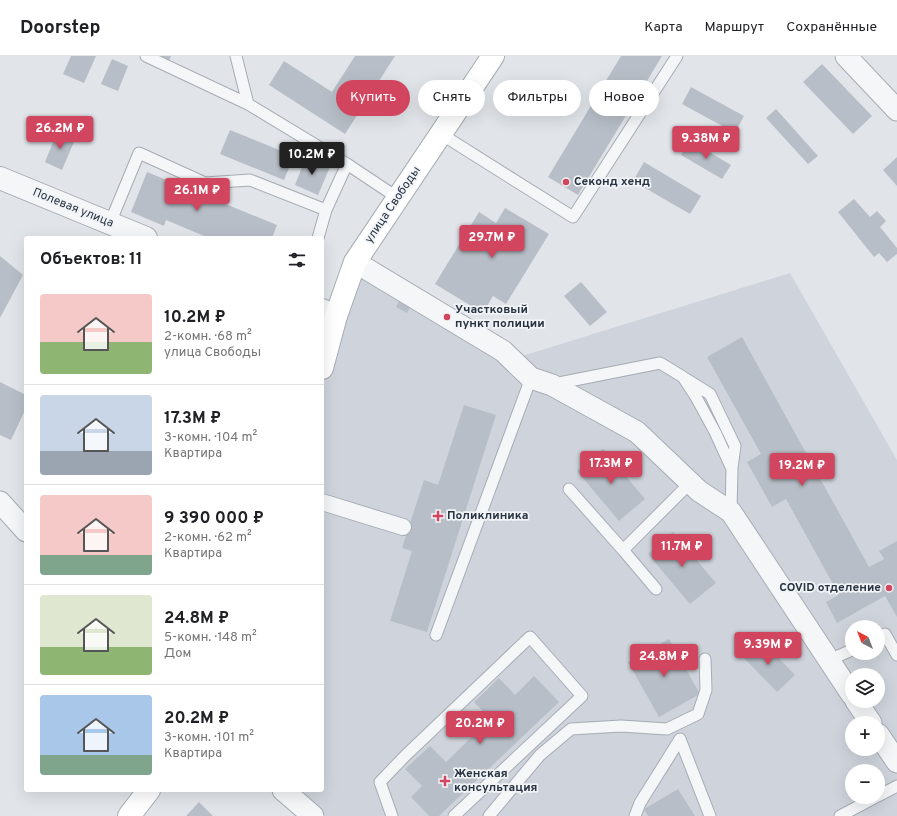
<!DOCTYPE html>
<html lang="ru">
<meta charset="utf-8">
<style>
:root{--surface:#fff;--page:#f2f2f2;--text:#202124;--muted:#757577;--line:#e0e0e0;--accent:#d1455e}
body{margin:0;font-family:Overpass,sans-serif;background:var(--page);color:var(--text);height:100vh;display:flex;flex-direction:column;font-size:15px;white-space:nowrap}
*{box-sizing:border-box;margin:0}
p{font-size:13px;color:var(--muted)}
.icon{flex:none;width:22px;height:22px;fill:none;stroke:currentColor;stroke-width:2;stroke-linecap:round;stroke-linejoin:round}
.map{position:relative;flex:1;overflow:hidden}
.sheet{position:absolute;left:24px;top:180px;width:300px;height:556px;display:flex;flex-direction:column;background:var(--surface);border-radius:4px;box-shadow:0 4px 16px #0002}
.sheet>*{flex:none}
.hud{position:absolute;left:336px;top:24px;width:380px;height:36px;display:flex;gap:8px}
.needle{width:26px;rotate:318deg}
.tools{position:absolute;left:845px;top:564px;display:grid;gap:8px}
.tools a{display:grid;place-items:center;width:40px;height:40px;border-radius:50%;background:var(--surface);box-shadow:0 4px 16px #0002;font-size:20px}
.price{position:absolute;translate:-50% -34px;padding:0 9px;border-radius:4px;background:var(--accent);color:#fff;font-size:13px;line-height:26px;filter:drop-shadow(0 1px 2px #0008)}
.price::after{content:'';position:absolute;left:50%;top:24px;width:12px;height:9px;margin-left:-6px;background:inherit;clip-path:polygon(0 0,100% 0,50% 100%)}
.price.selected{background:#222;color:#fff}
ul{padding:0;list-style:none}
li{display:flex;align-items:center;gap:12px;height:100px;padding:0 16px}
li+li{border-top:1px solid var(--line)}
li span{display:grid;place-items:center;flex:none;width:112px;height:80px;border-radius:4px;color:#555}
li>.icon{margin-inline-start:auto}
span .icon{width:48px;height:48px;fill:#fffc;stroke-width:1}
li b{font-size:17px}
h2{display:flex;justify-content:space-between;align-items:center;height:48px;padding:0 16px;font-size:17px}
.tag{padding:0 14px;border-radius:18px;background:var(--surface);box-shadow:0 4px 16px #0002;font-size:14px;line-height:36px}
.tag.selected{background:var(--accent);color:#fff}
header{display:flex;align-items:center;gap:24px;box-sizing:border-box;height:56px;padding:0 20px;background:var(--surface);border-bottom:1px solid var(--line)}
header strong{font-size:19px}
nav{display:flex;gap:22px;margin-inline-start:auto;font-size:14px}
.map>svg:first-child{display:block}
</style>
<header>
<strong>Doorstep</strong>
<nav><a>Карта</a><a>Маршрут</a><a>Сохранённые</a></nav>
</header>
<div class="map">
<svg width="897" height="760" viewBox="0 0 897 760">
<rect width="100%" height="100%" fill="#e1e5ea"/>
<path fill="#cfd4dc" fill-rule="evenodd" d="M356,206L519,301L790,217L897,404V760H314L284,734H322V314ZM852,571H878V597H852ZM852,619H878V645H852ZM852,667H878V693H852ZM852,715H878V741H852Z"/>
<path fill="#b8bec7" d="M71,0H96L84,27L63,18Z
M160,0H171L169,5Z
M355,0H395L345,78L269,29L284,5L332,36Z
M621,0H662L578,139L548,121Z
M112,3L128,10L118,35L101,28Z
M822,8L872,60L853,78L803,26Z
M691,31L744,60L735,77L682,48Z
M776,53L818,100L808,108L766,62Z
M58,74L76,81L62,114L45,106Z
M230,74L294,100L284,124L220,98Z
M689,84L731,109L722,123L681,99Z
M306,101L330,111L318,139L295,129Z
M897,101V130L883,114Z
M644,106L701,140L690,158L633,125Z
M147,116L277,169L272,182H209L166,164L164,170L131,156Z
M854,143L870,161L877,155L886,165L880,171L897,192V198L887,206L879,197L874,201L838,156Z
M505,152L549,178L506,248L493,240L483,257L435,228L479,156L496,167Z
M0,200L23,219L0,262Z
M581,226L607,256L590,270L564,240Z
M401,242L412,248L407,257L396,251Z
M742,281L869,511L884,503L879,495L897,485V561L885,540L837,567L826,546L839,539L786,443L772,451L747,406L761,398L707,301Z
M0,326L26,339V352L11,384L0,379Z
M464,349L496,359L427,576L390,565L412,495L402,492L424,424L438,429Z
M603,393L645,443L619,465L577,415Z
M673,476L716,527L690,548L648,498Z
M669,583L700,638L659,661L628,606Z
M760,583L795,619L777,636L742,600Z
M534,620L559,646L439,760H429L411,741L422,730L405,713L430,690L446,706L490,663L474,646L499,622L515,639Z
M678,733L695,760H648L644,753Z
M199,746L213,760H186Z"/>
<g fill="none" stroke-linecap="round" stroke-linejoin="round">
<defs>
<path id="service" d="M146,0L248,48
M236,0L248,48L347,108L398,142
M441,78L573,161L677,0
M110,167L139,97L205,127L250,124L326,154
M318,182L326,154L347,108
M686,323L710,338L735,390L732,412
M554,328L660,307L683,321L696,341L715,376L732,413L731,456
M569,433L623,494L690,427
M623,494L656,533
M436,579L531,322
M878,582L885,578L897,599
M829,604L852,594
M878,740L897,730
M392,760L380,726L405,700L530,581L582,640L454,760
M489,760L540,699L571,673L621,670L667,673L698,658L706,634L705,603
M635,760L640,747L680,683L710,760
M840,760L876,741"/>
<path id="pedestrian" d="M322,446L403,471"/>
<path id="minor" d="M846,0L897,54
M355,206L503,295L531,322L552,329L637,376L699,435L731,456L852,639
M0,446L26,475
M856,645L871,667
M878,678L897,706
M283,734L313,760"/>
<path id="tertiary" d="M0,122L146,182
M322,254L336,260"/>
<path id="secondary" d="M322,312L336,260L355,206L493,0
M129,760L149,734"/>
</defs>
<use href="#service" stroke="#a6acb4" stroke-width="13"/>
<use href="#pedestrian" stroke="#a6acb4" stroke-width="18"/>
<use href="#minor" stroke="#a6acb4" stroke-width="23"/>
<use href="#tertiary" stroke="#a6acb4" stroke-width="24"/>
<use href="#secondary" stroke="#a6acb4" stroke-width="24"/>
<use href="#service" stroke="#f4f6f8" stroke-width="11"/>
<use href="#pedestrian" stroke="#f4f6f8" stroke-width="16"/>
<use href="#minor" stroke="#f4f6f8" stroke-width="21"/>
<use href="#tertiary" stroke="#f4f6f8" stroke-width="22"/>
<use href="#secondary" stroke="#fff" stroke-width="22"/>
</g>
<g fill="#d1455e" stroke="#f1f4f7" stroke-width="1.5">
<circle cx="566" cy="126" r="4"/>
<circle cx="447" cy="261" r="4"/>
<path d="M436 454h4v4h4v4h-4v4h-4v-4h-4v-4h4z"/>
<circle cx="889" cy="532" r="4"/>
<path d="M443 719h4v4h4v4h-4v4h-4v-4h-4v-4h4z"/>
</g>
<g text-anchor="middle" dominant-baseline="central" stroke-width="3.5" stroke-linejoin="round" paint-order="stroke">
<g font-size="12" font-weight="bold" fill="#293342" stroke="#f1f4f7" text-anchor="start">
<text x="574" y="126">Секонд хенд</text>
<text x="455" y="254">Участковый<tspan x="455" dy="14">пункт полиции</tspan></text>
<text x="447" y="460">Поликлиника</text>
<text x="881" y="532" text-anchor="end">COVID отделение</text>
<text x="454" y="718">Женская<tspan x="454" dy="14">консультация</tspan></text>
</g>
<g font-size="12" fill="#293342" stroke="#f1f4f7">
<text transform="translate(393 149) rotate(-56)">улица Свободы</text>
<text transform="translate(73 152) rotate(22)">Полевая улица</text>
</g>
</g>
</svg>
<div class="tools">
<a><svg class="needle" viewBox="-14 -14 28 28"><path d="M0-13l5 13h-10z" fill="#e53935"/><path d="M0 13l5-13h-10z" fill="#757577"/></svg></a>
<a><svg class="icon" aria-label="layers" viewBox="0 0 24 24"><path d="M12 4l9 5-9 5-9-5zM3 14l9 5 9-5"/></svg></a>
<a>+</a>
<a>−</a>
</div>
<b class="price" style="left:60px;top:94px">26.2M ₽</b>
<b class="price" style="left:706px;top:104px">9.38M ₽</b>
<b class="price selected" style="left:312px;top:120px">10.2M ₽</b>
<b class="price" style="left:197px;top:156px">26.1M ₽</b>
<b class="price" style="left:492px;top:203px">29.7M ₽</b>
<b class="price" style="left:611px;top:429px">17.3M ₽</b>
<b class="price" style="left:802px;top:431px">19.2M ₽</b>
<b class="price" style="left:682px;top:512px">11.7M ₽</b>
<b class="price" style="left:768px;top:610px">9.39M ₽</b>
<b class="price" style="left:664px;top:622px">24.8M ₽</b>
<b class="price" style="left:480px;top:689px">20.2M ₽</b>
<div class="hud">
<a class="tag selected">Купить</a>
<a class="tag">Снять</a>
<a class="tag">Фильтры</a>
<a class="tag">Новое</a>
</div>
<section class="sheet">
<h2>Объектов: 11<svg class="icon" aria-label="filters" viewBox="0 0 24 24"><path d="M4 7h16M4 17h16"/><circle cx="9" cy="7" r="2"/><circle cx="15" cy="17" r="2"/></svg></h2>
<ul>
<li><span style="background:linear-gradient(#f6c9c9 60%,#8fb573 0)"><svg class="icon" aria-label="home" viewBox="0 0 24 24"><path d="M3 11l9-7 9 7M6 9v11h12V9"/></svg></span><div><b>10.2M ₽</b><p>2-комн. · 68 m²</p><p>улица Свободы</p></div></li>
<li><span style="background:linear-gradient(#c9d6e8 70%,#9aa5b1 0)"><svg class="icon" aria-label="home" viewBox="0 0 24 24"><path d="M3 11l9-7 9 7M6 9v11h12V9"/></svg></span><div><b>17.3M ₽</b><p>3-комн. · 104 m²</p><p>Квартира</p></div></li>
<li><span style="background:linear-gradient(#f6c9c9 75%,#7fa58c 0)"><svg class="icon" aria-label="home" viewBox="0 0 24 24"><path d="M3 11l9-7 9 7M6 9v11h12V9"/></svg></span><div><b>9 390 000 ₽</b><p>2-комн. · 62 m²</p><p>Квартира</p></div></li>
<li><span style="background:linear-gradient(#dfe7d0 65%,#8fb573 0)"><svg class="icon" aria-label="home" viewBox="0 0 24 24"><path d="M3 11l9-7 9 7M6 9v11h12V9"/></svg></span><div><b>24.8M ₽</b><p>5-комн. · 148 m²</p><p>Дом</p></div></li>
<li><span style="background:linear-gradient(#a9c7e8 75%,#7fa58c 0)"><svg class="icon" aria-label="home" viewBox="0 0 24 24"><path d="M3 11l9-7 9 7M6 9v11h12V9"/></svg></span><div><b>20.2M ₽</b><p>3-комн. · 101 m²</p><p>Квартира</p></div></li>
</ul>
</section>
</div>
